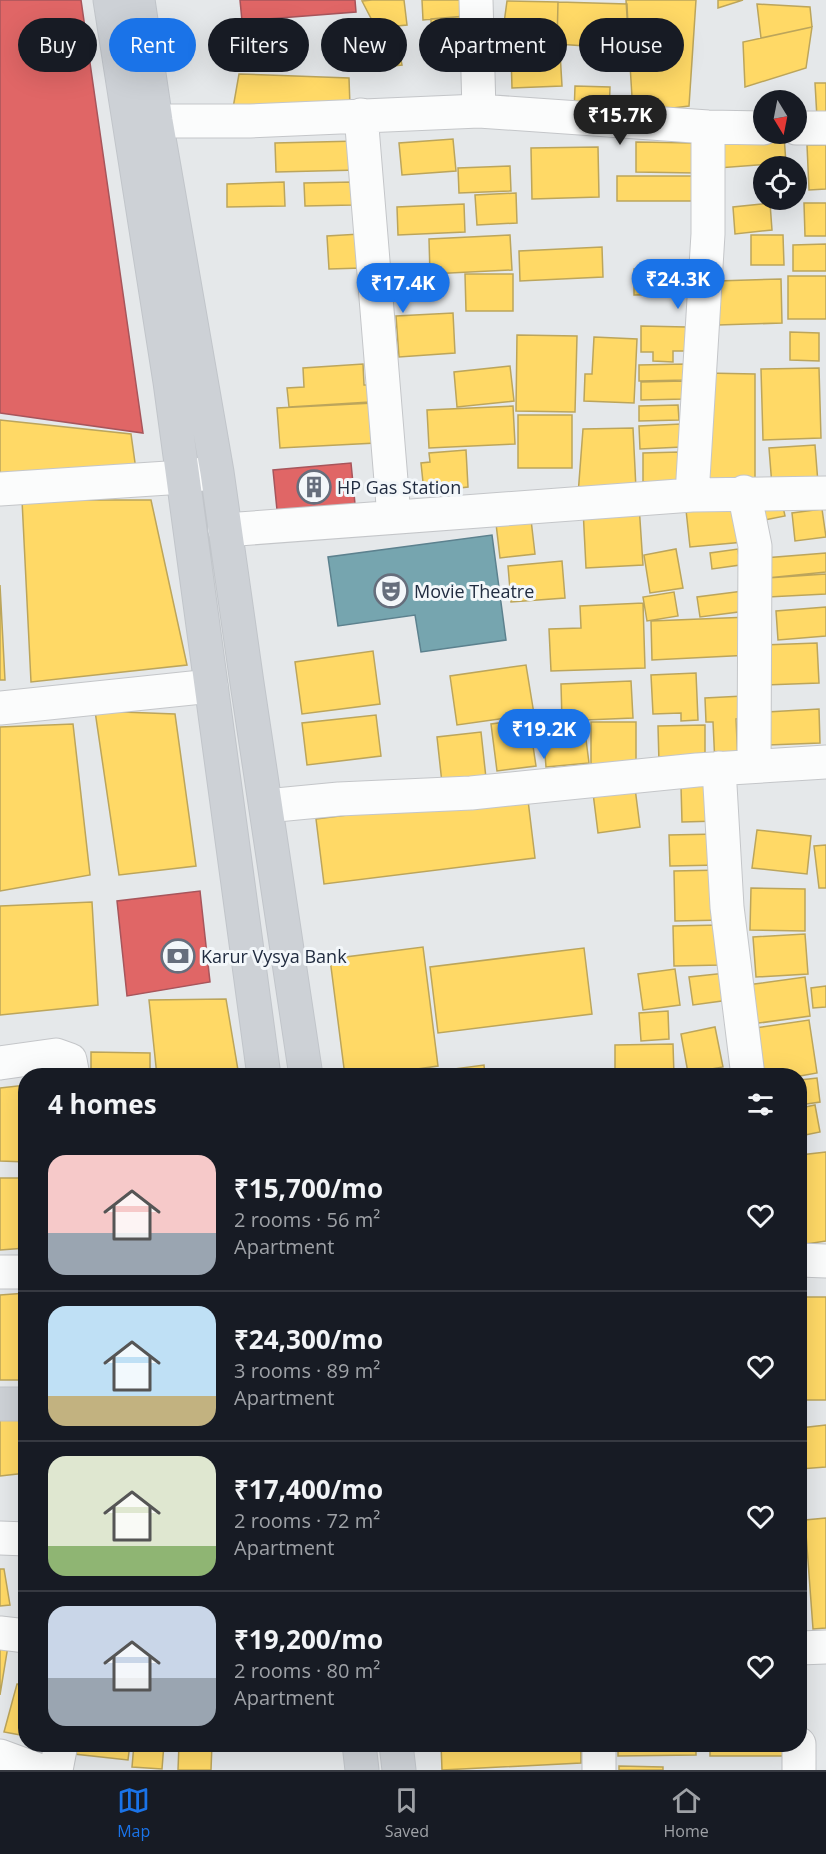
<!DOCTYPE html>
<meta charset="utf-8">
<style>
:root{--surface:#171b24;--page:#242831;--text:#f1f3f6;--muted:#9ea1a6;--line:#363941;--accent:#1a73e8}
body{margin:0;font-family:"Open Sans",sans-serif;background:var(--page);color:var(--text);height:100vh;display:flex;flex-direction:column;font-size:22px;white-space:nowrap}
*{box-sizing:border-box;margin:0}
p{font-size:20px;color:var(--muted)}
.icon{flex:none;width:33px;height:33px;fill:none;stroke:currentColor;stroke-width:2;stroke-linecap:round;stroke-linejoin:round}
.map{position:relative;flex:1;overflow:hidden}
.drawer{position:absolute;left:18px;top:1068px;width:789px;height:684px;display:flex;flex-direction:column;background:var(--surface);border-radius:24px;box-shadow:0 6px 24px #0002}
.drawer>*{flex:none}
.hud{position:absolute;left:18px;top:18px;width:790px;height:54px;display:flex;gap:12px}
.needle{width:39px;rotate:170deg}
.tools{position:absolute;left:753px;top:90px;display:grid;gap:12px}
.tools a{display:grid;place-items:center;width:54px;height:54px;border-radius:50%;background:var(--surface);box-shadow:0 6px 24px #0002;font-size:30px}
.price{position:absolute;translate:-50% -51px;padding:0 14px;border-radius:21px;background:var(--accent);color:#fff;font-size:20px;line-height:39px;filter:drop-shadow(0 2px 3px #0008)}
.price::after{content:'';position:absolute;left:50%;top:36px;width:18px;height:14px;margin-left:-9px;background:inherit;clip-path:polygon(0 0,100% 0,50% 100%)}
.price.current{background:#222;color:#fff}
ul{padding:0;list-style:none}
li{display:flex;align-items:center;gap:18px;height:150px;padding:0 30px}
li+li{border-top:2px solid var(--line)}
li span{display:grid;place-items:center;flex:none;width:168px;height:120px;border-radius:18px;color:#555}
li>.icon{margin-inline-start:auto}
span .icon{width:72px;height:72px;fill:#fffc;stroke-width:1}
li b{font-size:26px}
h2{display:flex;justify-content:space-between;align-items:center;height:72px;padding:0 30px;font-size:26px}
.tag{padding:0 21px;border-radius:27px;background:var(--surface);box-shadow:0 6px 24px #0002;font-size:21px;line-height:54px}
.tag.current{background:var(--accent);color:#fff}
.tabs{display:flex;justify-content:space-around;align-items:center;height:84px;border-top:2px solid var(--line);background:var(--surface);font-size:16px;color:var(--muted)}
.tabs a{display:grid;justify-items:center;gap:3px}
.tabs .current{color:var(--accent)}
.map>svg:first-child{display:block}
</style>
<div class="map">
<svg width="826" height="1770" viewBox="0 0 826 1770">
<rect width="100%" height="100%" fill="#e5e8ea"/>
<path fill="#ffd966" stroke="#bca55b" stroke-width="1.5" d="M372,0H404L407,25L376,28L362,1Z
M422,0H474L477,15L423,20Z
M626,0H696L689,106L633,113Z
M718,0H743L718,8Z
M507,1L558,2L557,44L502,38Z
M558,2L627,4L629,49L557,44Z
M757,4L810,7L812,27L761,38Z
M477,15L470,49L431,52V19Z
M812,27L806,68L745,87L743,42Z
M376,28H395L402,65L374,68Z
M560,52L562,86L512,88L511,55Z
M239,74L349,78L350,107L233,108Z
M815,83H826V118H817Z
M575,86L610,87L609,116L574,115Z
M784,136L786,163L718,168L716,140Z
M453,139L456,171L402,175L399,143Z
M358,141V170L276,172L275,143Z
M636,142L696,143V173L636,172Z
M807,145H826V189L809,190Z
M598,147L599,197L532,199L531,148Z
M510,166L511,191L459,193L458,168Z
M617,176H699V201H617Z
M284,182L285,206L227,207V184Z
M353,182V205L305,206L304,183Z
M516,193L517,223L477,225L475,195Z
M770,203L772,230L735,234L733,207Z
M804,203H826V236H805Z
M464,204L465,232L398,235L397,207Z
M360,234L362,268L329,269L327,236Z
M510,235L512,270L430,274L429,239Z
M751,235H783L784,265H751Z
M826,244V271H793V245Z
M602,247L603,277L520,281L519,251Z
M37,262L36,346L0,347V264Z
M698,268V294L634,295V269Z
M465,274H513V311H466Z
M788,276H826V319H788Z
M781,279L782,323L718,325L717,281Z
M453,313L455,353L399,357L396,316Z
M641,326L686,327L685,351H673V362L653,361V352H641Z
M790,332L819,333V361L790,360Z
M517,335L577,336L575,412L516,411Z
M594,337L637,339L634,403L584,401L585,374H592Z
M363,364L364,385H369L370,402L289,407L287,388L304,387L303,368Z
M686,364V380L639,381V365Z
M510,366L514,401L457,407L454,372Z
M819,368L821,438L763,440L761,369Z
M705,373L755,374V484L704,483Z
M685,381V399L641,400V382Z
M374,403L376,443L280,448L277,408Z
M678,405L679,420L639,421V406Z
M513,406L515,444L429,448L427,410Z
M518,415H572V468H518Z
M0,420L131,434L136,470L0,480Z
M681,424L682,447L640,449L639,426Z
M633,428L636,489L578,495L583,429Z
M815,445L818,483L772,486L769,448Z
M466,450L468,487L424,492L421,463L430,462L429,453Z
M680,452L681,484L643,485V453Z
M22,500H151L187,665L31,682Z
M782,502L785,516L755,522L751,509Z
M740,504L744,542L690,547L686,510Z
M639,505L643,565L586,568L583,509Z
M822,509L826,537L795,541L792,513Z
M530,511L535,554L500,558L495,515Z
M676,549L683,588L650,593L644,555Z
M738,549L740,565L712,569L710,553Z
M826,553V572L767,578L764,558Z
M562,561L565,598L511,602L508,566Z
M826,574V594L768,597L767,578Z
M0,585L5,680H0Z
M743,591L746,611L700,617L697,597Z
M674,592L678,616L647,621L643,597Z
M643,603L645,668L551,671L549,629L581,628L580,606Z
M826,607V636L778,640L776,611Z
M749,617L751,655L652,660L651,621Z
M817,643L819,683L765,685L763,645Z
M373,651L380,704L302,714L295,662Z
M526,665L534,714L457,725L450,676Z
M696,673L698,720L681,721V713L653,714L651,675Z
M631,681L633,718L562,721L561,684Z
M743,696L745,718L736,719L738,762L715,764L713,722H706L705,698Z
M819,709L820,743L768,745L767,712Z
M95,711L175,714L196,866L119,875Z
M376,715L381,756L307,765L302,723Z
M529,719L536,766L497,771L491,724Z
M591,722H636V764H591Z
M73,724L90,875L0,891V727Z
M584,724L589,763L546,767L543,728Z
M705,725V763H659L658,726Z
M481,732L486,778L442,783L437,737Z
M681,786H718V821L682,822Z
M635,788L640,827L598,833L593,793Z
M527,792L535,858L324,884L316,819Z
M757,830L811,836L807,874L752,868Z
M718,834L719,865L670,866L669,835Z
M826,845V888H819L814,846Z
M722,870L723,920L675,921L674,871Z
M751,888L805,889V931L750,930Z
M92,902L98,1005L0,1015V906Z
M720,925L721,965L674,966L673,926Z
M805,934L808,974L756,977L753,937Z
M423,947L438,1066L368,1076H345L330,959Z
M584,948L592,1014L438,1033L430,967Z
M675,969L680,1005L643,1010L638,974Z
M726,973L729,1000L693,1005L689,977Z
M805,977L810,1016L752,1024L747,985Z
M826,986V1007L813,1008L811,988Z
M226,999L239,1076H157L149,1000Z
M668,1011L669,1039L641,1041L639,1013Z
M809,1020L817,1073L800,1076H755L748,1029Z
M715,1027L723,1067L688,1073L681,1034Z
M673,1044L674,1076H615V1045Z
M91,1052L150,1053V1076H91Z
M484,1065L485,1076H401Z
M817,1078L820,1102L800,1105V1080Z
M26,1085V1162L0,1161V1088Z
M815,1105L820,1132L800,1136V1108Z
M826,1152V1241L800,1245V1155Z
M0,1178H26V1248L0,1250Z
M26,1293V1380H0V1295Z
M800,1297H826V1400H800Z
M0,1418L26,1419V1473L0,1476Z
M826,1425V1467L800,1469V1428Z
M826,1518V1628L813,1629L805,1520Z
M0,1569H4L10,1605L0,1606Z
M0,1645L8,1646L0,1695Z
M17,1684L26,1685V1736L4,1732Z
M75,1744H130L128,1760L74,1754Z
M134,1744H164L162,1769L132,1767Z
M179,1744H212L211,1770H178Z
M247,1744H295V1749L247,1750Z
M441,1744H581V1763L442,1770Z
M618,1744H696V1755L618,1756Z
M710,1744H791V1756H710Z
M619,1766L663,1767V1770H619Z"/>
<path fill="#e06666" stroke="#a7555b" stroke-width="1.5" d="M0,0H81L143,433L0,413Z
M240,0H355L356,12L242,21Z
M351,463L355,504L277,510L273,470Z
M200,891L210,982L127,996L117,901Z"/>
<path fill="#76a5af" stroke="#5c818e" stroke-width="1.5" d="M492,535L506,640L421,652L415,615L338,626L328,557Z"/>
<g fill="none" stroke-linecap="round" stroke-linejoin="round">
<defs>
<path id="minor" d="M479,111L708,127L764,128
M361,115L394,517
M156,121H250L479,111L476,0
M796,128H826
M0,489L183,477L209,473
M744,492L755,546L754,766
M692,495L708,234V127
M225,530L692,495L826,493
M0,708L211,686
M719,768L727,907L748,1076
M266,806L339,799L471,793L697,770L826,762
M0,1063L56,1055L70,1060L73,1076
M800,1260L826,1261
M0,1272H26
M0,1538L26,1539
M0,1633L26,1636
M800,1648L826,1647
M599,1744V1770
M799,1744V1770
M0,1756L38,1770
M56,1770L61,1744"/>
<path id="major" d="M110,0L170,382L264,1076
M138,0L156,121L217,472L247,683L306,1076
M0,1404H26
M359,1744L362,1770
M396,1744L399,1770"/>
</defs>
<use href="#minor" stroke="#c4c6c9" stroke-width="35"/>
<use href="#major" stroke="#c1c5ca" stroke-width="35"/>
<use href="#minor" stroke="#fbfcfc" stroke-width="33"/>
<use href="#major" stroke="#cdd1d6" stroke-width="33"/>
</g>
<defs>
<symbol id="building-ring" viewBox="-11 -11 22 22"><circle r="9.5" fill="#f3f7fa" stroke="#666e7c" stroke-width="1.5"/><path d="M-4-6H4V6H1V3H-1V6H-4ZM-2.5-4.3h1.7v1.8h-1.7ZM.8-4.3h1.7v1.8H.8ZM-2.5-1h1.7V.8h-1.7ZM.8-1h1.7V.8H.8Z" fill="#666e7c"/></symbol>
<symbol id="theatre-ring" viewBox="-11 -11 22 22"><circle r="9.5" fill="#f3f7fa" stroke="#666e7c" stroke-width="1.5"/><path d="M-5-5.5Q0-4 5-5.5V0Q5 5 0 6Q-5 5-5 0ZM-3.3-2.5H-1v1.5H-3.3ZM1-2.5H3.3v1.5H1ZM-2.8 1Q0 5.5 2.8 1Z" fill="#666e7c"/></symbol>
<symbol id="bank-ring" viewBox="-11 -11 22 22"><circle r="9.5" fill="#f3f7fa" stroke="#666e7c" stroke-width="1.5"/><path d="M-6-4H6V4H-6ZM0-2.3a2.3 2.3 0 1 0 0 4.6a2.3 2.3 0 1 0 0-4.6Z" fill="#666e7c"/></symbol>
</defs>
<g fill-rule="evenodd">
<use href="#building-ring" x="295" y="468" width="38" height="38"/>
<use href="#theatre-ring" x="372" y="572" width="38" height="38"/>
<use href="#bank-ring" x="159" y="937" width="38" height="38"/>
</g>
<g text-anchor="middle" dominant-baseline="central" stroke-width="6" stroke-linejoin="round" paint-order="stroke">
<g font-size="18" fill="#212c40" stroke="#f3f7fa" text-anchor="start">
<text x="337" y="487">HP Gas Station</text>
<text x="414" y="591">Movie Theatre</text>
<text x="201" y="956">Karur Vysya Bank</text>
</g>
</g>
</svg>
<div class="tools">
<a><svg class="needle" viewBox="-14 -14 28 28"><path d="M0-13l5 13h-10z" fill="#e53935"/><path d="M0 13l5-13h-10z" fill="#9ea1a6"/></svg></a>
<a><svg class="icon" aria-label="locate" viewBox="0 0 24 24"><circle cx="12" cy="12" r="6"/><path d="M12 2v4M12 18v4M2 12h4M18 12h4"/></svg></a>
</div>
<b class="price current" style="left:620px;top:146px">₹15.7K</b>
<b class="price" style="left:678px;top:310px">₹24.3K</b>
<b class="price" style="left:403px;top:314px">₹17.4K</b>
<b class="price" style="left:544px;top:760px">₹19.2K</b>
<div class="hud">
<a class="tag">Buy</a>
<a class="tag current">Rent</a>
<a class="tag">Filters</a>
<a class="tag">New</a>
<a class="tag">Apartment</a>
<a class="tag">House</a>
</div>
<section class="drawer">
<h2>4 homes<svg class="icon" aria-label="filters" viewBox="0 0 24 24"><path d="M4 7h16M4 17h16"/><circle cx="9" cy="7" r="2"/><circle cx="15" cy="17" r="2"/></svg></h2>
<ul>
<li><span style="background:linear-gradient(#f6c9c9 65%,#9aa5b1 0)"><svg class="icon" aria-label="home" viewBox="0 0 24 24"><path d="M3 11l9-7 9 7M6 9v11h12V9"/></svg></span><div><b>₹15,700/mo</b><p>2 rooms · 56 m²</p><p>Apartment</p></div><svg class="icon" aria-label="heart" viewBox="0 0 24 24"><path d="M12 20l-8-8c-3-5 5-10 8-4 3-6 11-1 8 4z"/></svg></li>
<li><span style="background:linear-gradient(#bfe0f5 75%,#c2b280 0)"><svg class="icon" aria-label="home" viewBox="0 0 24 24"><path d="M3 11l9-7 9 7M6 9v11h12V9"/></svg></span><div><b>₹24,300/mo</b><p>3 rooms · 89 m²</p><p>Apartment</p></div><svg class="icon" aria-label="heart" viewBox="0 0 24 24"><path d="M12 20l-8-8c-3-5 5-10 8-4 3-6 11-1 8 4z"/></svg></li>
<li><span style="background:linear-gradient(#dfe7d0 75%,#8fb573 0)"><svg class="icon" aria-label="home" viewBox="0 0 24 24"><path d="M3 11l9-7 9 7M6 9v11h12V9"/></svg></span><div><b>₹17,400/mo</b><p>2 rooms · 72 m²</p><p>Apartment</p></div><svg class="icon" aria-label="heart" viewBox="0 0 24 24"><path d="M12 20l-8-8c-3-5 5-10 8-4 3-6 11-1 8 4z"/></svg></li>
<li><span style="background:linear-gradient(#c9d6e8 60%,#9aa5b1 0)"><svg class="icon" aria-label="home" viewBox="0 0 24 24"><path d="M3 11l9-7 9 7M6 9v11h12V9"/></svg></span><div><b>₹19,200/mo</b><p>2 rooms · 80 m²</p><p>Apartment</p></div><svg class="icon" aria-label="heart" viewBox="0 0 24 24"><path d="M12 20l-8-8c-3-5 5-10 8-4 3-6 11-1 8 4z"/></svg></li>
</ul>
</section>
</div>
<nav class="tabs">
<a class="current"><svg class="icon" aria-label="map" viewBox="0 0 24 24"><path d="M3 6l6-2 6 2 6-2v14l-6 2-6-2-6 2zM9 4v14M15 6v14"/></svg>Map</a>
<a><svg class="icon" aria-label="saved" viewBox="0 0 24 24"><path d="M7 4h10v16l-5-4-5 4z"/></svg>Saved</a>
<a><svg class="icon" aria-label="home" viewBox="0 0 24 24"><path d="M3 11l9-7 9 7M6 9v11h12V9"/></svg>Home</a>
</nav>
